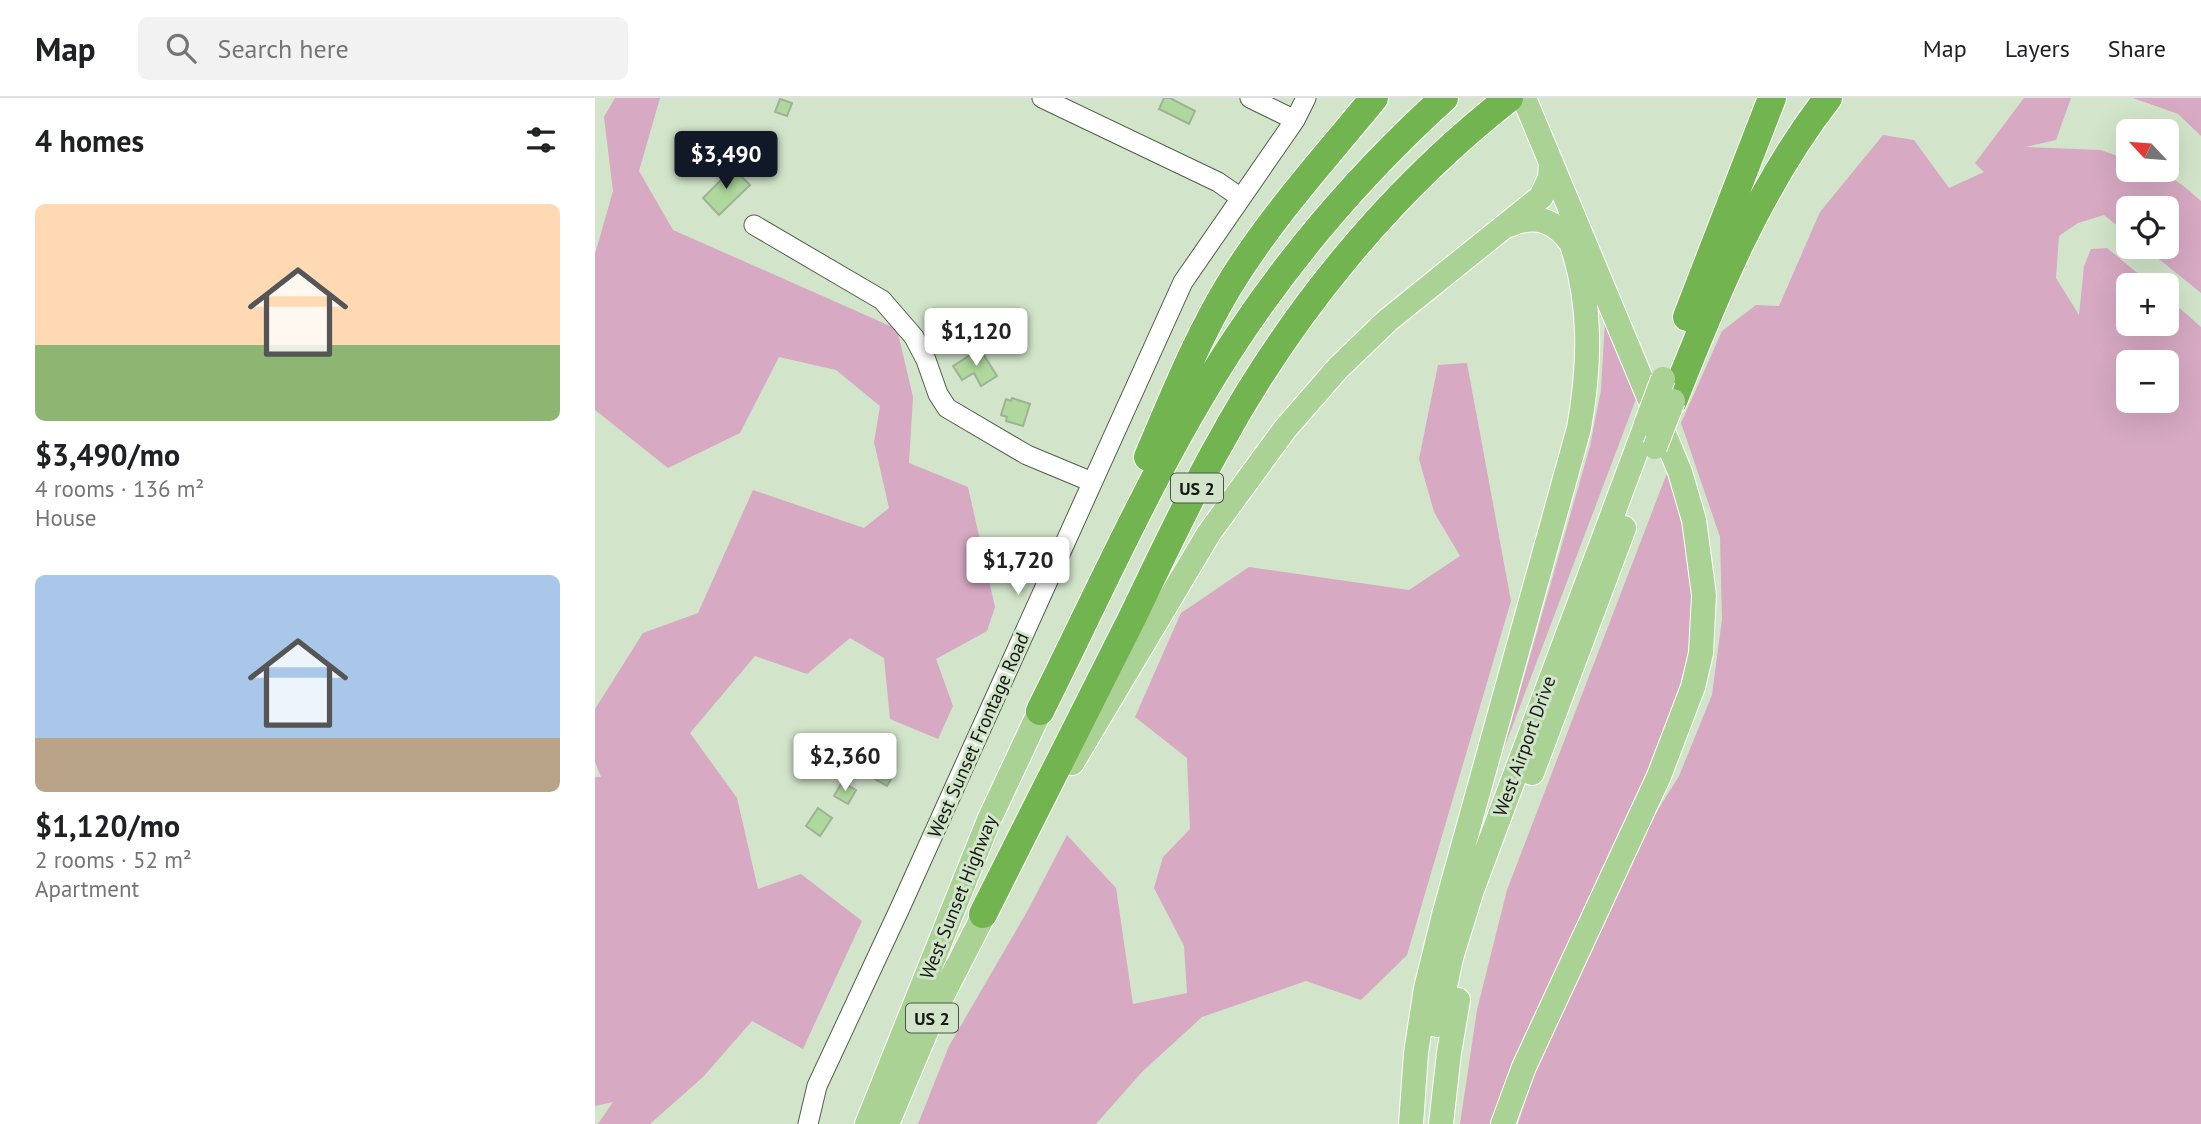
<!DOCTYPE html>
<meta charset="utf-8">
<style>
:root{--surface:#fff;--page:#f2f2f2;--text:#202124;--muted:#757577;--line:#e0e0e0;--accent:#111827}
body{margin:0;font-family:"PT Sans",sans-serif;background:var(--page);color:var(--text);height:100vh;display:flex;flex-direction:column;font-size:26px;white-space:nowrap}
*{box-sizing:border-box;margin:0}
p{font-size:23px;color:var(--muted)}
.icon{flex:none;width:38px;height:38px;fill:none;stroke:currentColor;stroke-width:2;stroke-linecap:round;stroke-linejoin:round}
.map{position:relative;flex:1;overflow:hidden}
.drawer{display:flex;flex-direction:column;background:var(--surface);width:595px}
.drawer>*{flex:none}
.needle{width:46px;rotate:296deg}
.controls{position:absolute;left:1521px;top:21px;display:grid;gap:14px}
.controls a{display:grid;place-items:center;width:63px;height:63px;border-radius:10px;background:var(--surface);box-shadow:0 7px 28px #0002;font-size:35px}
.price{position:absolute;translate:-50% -60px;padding:0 16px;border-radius:7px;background:#fff;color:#222;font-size:23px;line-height:46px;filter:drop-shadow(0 2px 4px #0008)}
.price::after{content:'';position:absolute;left:50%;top:42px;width:21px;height:16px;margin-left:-10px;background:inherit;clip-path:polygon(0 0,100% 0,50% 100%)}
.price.on{background:var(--accent);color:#fff}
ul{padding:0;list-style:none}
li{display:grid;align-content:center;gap:14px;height:371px;padding:0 35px}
li span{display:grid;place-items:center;height:217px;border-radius:10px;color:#555}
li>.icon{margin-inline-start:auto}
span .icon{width:126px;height:126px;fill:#fffc;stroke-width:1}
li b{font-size:30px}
h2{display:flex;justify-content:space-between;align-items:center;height:84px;padding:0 35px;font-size:30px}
header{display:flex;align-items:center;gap:42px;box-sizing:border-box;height:98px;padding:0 35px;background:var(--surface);border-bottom:2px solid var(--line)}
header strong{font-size:33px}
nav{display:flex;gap:38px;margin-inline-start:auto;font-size:24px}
.search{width:490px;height:63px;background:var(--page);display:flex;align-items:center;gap:18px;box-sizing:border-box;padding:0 24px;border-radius:10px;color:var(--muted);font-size:26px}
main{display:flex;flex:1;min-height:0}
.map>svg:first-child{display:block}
</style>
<header>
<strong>Map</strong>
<div class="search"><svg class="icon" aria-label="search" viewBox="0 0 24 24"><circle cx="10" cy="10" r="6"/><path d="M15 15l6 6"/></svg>Search here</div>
<nav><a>Map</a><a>Layers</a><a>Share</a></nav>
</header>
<main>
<section class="drawer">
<h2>4 homes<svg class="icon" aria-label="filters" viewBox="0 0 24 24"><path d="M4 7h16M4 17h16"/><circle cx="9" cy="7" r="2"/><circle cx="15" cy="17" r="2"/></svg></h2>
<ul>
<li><span style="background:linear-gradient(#ffd9b3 65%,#8fb573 0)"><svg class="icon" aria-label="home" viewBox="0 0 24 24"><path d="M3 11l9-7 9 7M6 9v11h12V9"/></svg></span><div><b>$3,490/mo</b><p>4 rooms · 136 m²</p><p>House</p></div></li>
<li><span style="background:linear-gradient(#a9c7e8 75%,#b9a48a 0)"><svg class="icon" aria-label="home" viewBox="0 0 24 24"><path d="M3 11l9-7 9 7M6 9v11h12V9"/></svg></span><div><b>$1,120/mo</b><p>2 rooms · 52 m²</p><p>Apartment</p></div></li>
</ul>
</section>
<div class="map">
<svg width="1606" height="1026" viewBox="0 0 1606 1026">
<rect width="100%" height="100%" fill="#d2e5ca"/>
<path fill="#d7a9c3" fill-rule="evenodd" d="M20,0H65L44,73L78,132L302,231L318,299L314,365L373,389L400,509L392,533L341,561L358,608L343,641L295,621L289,560L255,540L212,576L160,558L95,635L142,700L163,791L206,776L267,823L208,951L157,923L108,979L55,1026H3L18,1004L0,1008V679H6L0,664V611L48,535L103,515L158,392L269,430L294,410L279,344L285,308L241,272L184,259L145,335L73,370L0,312V156L18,93L9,19Z
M1429,0H1476L1461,42L1431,49L1506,52L1533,62V72C1570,72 1579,79 1606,103V195L1549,149H1572V110H1533V136L1509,117L1483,125L1464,138L1461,180L1484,217L1489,168L1496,151L1512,150L1557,187H1533V226H1572V199L1606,229V1026H923L939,976L1057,721L1084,678L1117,597L1127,521L1125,439L1086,325L1127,233L1161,207L1184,208L1225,114L1288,37L1319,42L1354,90L1389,74L1380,65ZM1533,264H1572V303H1533Z
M1538,0H1606V38L1583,16Z
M1010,222L1041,301L908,653L995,348L1006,292Z
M872,265L916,503L812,857L766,902L711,883L607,919L547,974L501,1026H323L354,948L433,812L472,737L521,790L538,906L592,895L589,848L559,790L568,759L595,731L592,660L540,619L586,515L654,469L814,492L865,458L839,414L824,361L843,267Z
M1072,375L1089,426L1097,494L1093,555L1078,615L1055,676L920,960L895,1026H865L882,912L912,792Z"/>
<path fill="#aed89c" stroke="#9fb197" stroke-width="2" d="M569,0H575L600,13L594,26L564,11Z
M185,1L197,5L192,18L180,14Z
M138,70L155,87L124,117L108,100Z
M385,251L402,278L386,288L379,275L367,282L358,268Z
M417,300L435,306L428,328L411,323L412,319L406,317L411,301L416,303Z
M275,651L282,656L279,661L300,674L292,688L259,669L268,655L272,657Z
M247,684L261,692L253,706L239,698Z
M223,710L237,720L225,738L211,728Z"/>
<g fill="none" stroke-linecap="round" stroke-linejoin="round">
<defs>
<path id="minor" d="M447,0L623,84L646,100
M655,0L700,22
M159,127L287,202L319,239L331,262L343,296L352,310L432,357L497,384
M213,1026L222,988L305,810L588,184L700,22L711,0"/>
<path id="major" d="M914,127C941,115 961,123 977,146
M477,665L614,435L690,331L743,270L793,222L946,99L955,80L956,64
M937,675L1029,430
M842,927L856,860L877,792L1051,327
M272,1026L394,722L445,613
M292,1026L341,910L398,799
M816,1026L821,955L831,890L849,817L984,330C995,268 997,207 977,147
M846,1026L854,955L863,902
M908,1026L929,969L1064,678L1098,589L1106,555L1109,497L1099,422L1085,374L929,0"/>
<path id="highway" d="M1092,219L1177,0
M1078,303C1120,197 1163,90 1233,0
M553,359C578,301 602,240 635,186C676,119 730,60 779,0
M445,613C508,487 565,355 644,237C702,150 772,70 849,0
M388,816C438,717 488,617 538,518C565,462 591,406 621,352C694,217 793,95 914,0"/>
</defs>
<use href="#minor" stroke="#4f5f48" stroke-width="21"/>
<use href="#major" stroke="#fff" stroke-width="26"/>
<use href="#highway" stroke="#fff" stroke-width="30"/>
<use href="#minor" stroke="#fff" stroke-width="19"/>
<use href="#major" stroke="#aad295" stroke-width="24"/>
<use href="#highway" stroke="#72b44f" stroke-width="28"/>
<defs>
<path id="major-bridge" d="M1051,326L1068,281
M1060,349L1078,303"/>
</defs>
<use href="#major-bridge" stroke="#fff" stroke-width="26" stroke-linecap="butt"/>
<use href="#major-bridge" stroke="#aad295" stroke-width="24"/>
</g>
<g text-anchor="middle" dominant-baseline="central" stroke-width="6" stroke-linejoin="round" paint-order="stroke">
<g fill="#d2e5ca" stroke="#4c5648" stroke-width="2">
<rect x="576" y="375.5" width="52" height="29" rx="5"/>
<rect x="311" y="905.5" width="52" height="29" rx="5"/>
</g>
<g font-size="18" font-weight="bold" fill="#131910">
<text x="602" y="390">US 2</text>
<text x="337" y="920">US 2</text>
</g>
<g font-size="19" fill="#131910" stroke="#d2e5ca">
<text transform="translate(383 637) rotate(-66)">West Sunset Frontage Road</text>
<text transform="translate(929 648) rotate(-70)">West Airport Drive</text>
<text transform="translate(363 799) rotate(-68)">West Sunset Highway</text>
</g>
</g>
</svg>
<div class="controls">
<a><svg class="needle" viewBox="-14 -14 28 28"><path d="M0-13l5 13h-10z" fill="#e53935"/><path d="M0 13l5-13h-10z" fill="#757577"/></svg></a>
<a><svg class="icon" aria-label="locate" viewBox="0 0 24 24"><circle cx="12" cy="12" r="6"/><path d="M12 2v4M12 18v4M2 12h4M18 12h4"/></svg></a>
<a>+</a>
<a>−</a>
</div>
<b class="price on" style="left:131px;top:93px">$3,490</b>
<b class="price" style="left:381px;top:270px">$1,120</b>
<b class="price" style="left:423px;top:499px">$1,720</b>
<b class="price" style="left:250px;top:695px">$2,360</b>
</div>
</main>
